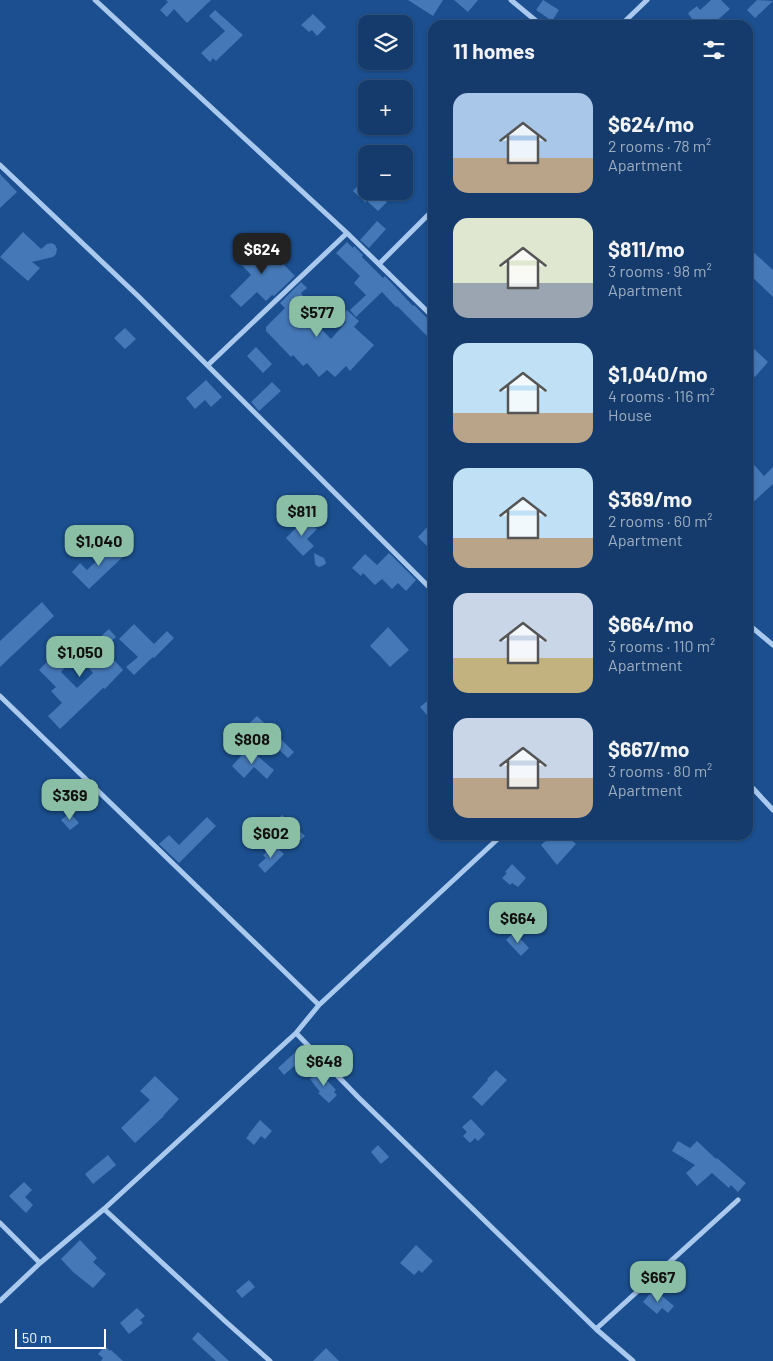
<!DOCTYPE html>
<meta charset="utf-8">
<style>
:root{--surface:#143b6b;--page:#214673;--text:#f1f3f6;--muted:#9dadc1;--line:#33557e;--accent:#8abfa5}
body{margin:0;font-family:Barlow,sans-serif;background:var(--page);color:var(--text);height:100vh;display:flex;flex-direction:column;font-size:19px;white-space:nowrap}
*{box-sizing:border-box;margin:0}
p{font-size:16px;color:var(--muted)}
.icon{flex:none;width:28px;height:28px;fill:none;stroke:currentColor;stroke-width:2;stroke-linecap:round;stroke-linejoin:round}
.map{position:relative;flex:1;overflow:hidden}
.sheet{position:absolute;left:428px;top:20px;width:325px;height:820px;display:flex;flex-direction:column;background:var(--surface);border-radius:15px;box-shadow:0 1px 4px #0004,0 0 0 1px var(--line)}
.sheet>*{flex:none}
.tools{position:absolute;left:358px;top:15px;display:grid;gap:10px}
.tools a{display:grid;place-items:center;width:55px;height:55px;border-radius:10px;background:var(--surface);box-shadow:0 1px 4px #0004,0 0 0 1px var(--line);font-size:25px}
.scale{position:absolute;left:15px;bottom:12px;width:91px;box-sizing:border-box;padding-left:5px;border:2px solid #fff;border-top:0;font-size:14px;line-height:18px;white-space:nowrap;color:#fff;-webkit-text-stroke:4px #1b4f8f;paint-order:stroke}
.price{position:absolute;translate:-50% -42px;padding:0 11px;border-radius:10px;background:var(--accent);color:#111;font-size:16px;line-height:32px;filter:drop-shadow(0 1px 2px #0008)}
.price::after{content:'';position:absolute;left:50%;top:30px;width:15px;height:11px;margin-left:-8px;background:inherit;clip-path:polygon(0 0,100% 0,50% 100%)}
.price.current{background:#222;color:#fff}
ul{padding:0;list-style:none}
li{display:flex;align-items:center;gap:15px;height:125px;padding:0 25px}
li span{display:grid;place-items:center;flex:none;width:140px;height:100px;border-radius:15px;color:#555}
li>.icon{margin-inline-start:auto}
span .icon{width:60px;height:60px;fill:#fffc;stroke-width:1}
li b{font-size:21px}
h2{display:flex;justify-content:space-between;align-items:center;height:60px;padding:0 25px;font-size:21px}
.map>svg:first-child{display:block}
</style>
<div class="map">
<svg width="773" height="1361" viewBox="0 0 773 1361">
<rect width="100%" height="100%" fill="#1b4f8f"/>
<path fill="#4478b7" d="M166,0H211L187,23L174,9L167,17L160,10L168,2Z
M408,0H443L433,16Z
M454,0H478L468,12Z
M543,0L559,10L552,21L536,10Z
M711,0H721L730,9L712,25H696L688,13L697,6L700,10Z
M757,0L773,1L755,18L747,10Z
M215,10L243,35L216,61L213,58L210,62L201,53L225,31L209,16Z
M313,14L326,27L317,36L312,30L309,32L301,25Z
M0,174L17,192L0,208Z
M366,177V191H389L383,198L387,202L378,211L366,200V203L353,191Z
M377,221L386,229L369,248L360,240Z
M23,232L41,249L47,244L52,243L55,245L57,249L56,254L53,257L32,262L40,268L28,281L0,257Z
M260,240L295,276L274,296L272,295L266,301L257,292L241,307L230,296L251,275L238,261Z
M347,242L353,248L354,246L363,255L362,257L383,278L385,276L413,306L414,305L432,323V341L397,306L396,307L382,292L356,317L350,310L366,295L354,283L360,276L336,253Z
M748,247L773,270V297L748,273Z
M301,282L307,288L301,293L303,296L296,303L331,339L346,322L341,317L347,310L359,321L354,327L374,345L350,371L346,366L335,377L327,370L319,377L307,363L303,366L293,355L291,357L266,331V327L285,308L280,303Z
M125,328L136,339L125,349L114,338Z
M748,343L768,362L755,377L748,370Z
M256,347L272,364L263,373L247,356Z
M206,380L222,397L211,407L205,400L195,409L186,398Z
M272,382L281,391L259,411L251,402Z
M748,458L764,476L773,467V484L748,507Z
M306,518L317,529L307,539L314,546L303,556L286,538Z
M432,522V551L418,537Z
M118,544L127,553L89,589L72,572L80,563L87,570L107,551L109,553Z
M314,553L324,558L326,563L324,565L319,567L317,566L315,564Z
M389,553L416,580L406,591L398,583L392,589L382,579L375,585L363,573L361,576L352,568L365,554L377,565Z
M42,602L54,616L0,667V641Z
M134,624L154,644L167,631L174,638L154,658L153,657L134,675L126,667L138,657L119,639Z
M388,627L409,650L390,667L380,656L370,646Z
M109,629L116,637L103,648L123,670L105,689L103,688L60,729L48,716L62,703L51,691L56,687L39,670L61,648L73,659L61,672L77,688L93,673L79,656Z
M432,697V721L420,707Z
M257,716L294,752L288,758L262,734L250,746L238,734Z
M248,748L274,770L267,779L254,767L244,778L232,766Z
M70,813L79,823L70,830L61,820Z
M282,815L305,836L296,844L275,822Z
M207,817L216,826L179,863L159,844L169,835L179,845Z
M553,835H566L576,844L557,865L541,845Z
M274,845L284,854L265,873L258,865L266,858L263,855Z
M512,864L526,878L518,887L512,883L510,885L502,878L507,873L505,872Z
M514,932L529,948L521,956L506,940Z
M302,1046L309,1053L284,1075L278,1068Z
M496,1070L507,1080L482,1106L472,1097L488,1080L487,1079Z
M319,1072L336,1090L334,1092L337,1095L329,1103L318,1093L320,1092L310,1079Z
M155,1076L179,1099L163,1116H164L135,1143L121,1128L150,1100L140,1091Z
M471,1119L485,1134L478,1141L475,1138L470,1143L463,1136L467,1132L462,1127Z
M260,1120L272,1131L265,1139L261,1136L254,1145L246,1138L249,1135H248Z
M678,1141L690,1148L697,1141L716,1159L717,1158L746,1183L738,1192L731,1185L729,1188L712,1173L697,1186L686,1173L695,1165L672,1151Z
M378,1145L389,1157L381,1164L371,1152Z
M108,1155L116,1165L93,1184L85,1174Z
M24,1182L32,1190L25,1197L33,1205L26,1213L9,1196Z
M80,1240L97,1258L93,1262L106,1274L93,1288L73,1272L61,1259Z
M416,1245L433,1261L422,1273L419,1270L414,1275L400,1263Z
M249,1280L255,1287L242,1298L236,1291Z
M654,1289L674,1306L668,1313L662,1308L657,1314L643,1302Z
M137,1308L145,1316L140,1320L143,1323L129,1334L120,1323Z
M198,1332L229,1361H216L192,1339Z
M105,1346L110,1351L111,1350L123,1361H101L103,1358L98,1354Z
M326,1348L339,1361H313Z"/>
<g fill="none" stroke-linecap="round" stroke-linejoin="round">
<path stroke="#a9c9ee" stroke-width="5" d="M95,0L347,233L432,316
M511,0L541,25
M621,25L647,0
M0,165L138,296L432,590
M379,264L432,211
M208,365L347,233
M748,624L773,645
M0,696L319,1005
M748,783L773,810
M296,1033L358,1097L596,1329L633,1361
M104,1209L225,1321L270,1361
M0,1223L40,1263
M0,1301L40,1263L104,1209L296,1033L319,1005L502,835
M596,1329L738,1200"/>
</g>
</svg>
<div class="tools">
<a><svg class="icon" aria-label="layers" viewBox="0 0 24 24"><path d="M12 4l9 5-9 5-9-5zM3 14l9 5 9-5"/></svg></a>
<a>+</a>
<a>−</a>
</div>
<div class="scale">50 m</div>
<b class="price current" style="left:262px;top:275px">$624</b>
<b class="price" style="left:317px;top:338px">$577</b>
<b class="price" style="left:302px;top:537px">$811</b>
<b class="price" style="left:99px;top:567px">$1,040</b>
<b class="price" style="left:80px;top:678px">$1,050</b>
<b class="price" style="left:252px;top:765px">$808</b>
<b class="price" style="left:70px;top:821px">$369</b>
<b class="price" style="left:271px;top:859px">$602</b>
<b class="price" style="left:518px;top:944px">$664</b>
<b class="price" style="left:324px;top:1087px">$648</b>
<b class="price" style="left:658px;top:1303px">$667</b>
<section class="sheet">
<h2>11 homes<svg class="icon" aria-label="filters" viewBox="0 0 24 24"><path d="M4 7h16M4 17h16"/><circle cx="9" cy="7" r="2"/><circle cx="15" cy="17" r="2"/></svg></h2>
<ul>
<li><span style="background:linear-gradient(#a9c7e8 65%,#b9a48a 0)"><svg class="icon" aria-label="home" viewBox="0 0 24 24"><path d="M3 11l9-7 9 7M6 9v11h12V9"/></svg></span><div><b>$624/mo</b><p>2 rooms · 78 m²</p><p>Apartment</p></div></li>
<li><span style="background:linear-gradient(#dfe7d0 65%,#9aa5b1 0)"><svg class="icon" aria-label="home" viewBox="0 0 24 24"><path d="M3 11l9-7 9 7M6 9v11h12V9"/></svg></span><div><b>$811/mo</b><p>3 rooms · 98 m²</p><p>Apartment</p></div></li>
<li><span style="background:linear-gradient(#bfe0f5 70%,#b9a48a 0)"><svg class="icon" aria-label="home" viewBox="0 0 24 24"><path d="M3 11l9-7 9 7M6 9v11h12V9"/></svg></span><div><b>$1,040/mo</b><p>4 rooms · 116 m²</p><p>House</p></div></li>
<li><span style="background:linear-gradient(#bfe0f5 70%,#b9a48a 0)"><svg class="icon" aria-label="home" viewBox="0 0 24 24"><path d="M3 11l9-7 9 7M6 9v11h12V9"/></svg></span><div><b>$369/mo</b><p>2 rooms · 60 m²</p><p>Apartment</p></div></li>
<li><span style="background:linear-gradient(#c9d6e8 65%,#c2b280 0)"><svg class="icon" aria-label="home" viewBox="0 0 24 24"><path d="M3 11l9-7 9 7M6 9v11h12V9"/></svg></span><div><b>$664/mo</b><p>3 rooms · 110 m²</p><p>Apartment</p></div></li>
<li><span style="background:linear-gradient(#c9d6e8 60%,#b9a48a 0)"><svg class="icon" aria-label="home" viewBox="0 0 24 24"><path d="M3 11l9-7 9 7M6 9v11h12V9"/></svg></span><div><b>$667/mo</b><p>3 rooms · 80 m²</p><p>Apartment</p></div></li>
</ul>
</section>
</div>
